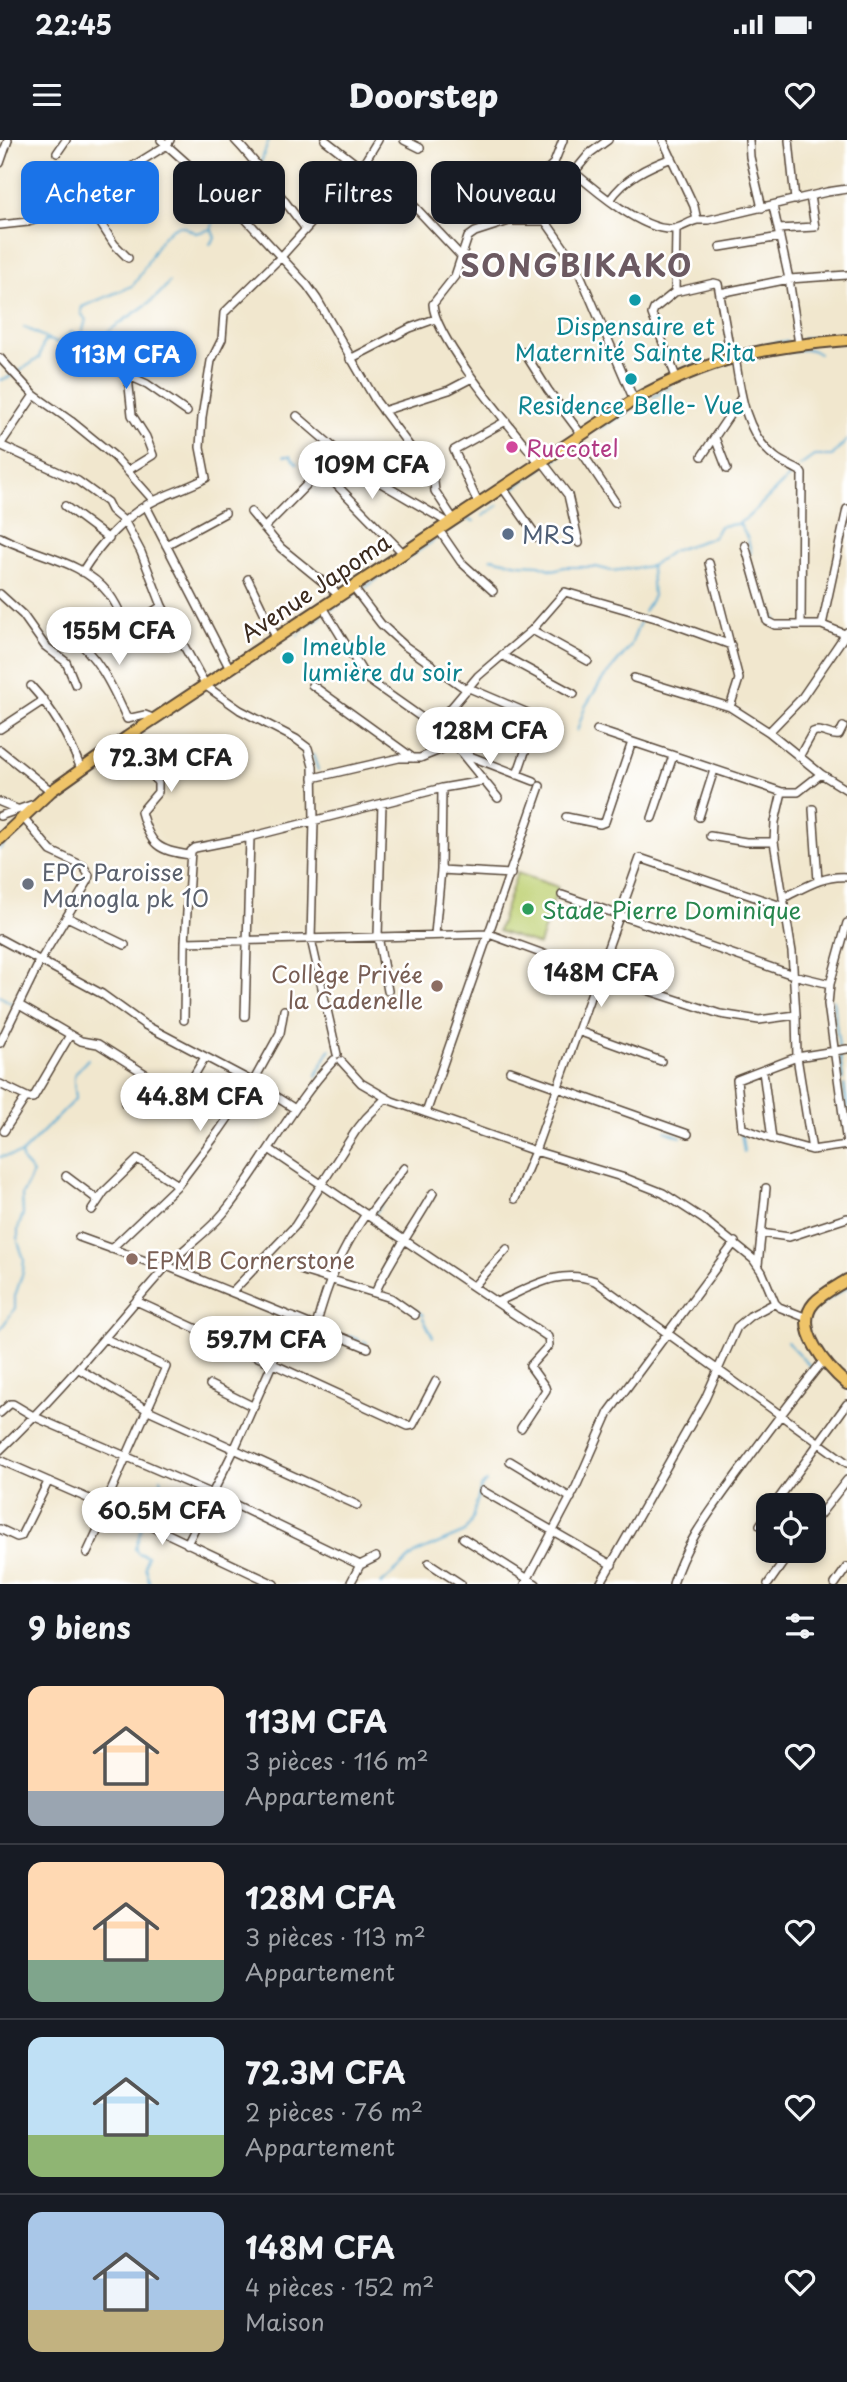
<!DOCTYPE html>
<html lang="fr">
<meta charset="utf-8">
<style>
:root{--surface:#171b24;--page:#20242c;--text:#f1f3f6;--muted:#9ea1a6;--line:#363941;--accent:#1a73e8}
body{margin:0;font-family:"Playpen Sans",sans-serif;background:var(--page);color:var(--text);height:100vh;display:flex;flex-direction:column;font-size:26px;white-space:nowrap}
*{box-sizing:border-box;margin:0}
p{font-size:23px;color:var(--muted)}
.icon{flex:none;width:38px;height:38px;fill:none;stroke:currentColor;stroke-width:2;stroke-linecap:round;stroke-linejoin:round}
.map{position:relative;height:1444px;overflow:hidden}
.details{display:flex;flex-direction:column;background:var(--surface);flex:1}
.details>*{flex:none}
.banner{position:absolute;left:21px;top:21px;width:805px;height:63px;display:flex;gap:14px}
.fabs{position:absolute;left:756px;top:1353px;display:grid;gap:14px}
.fabs a{display:grid;place-items:center;width:70px;height:70px;border-radius:14px;background:var(--surface);box-shadow:0 4px 10px #0003;font-size:35px}
.price{position:absolute;translate:-50% -60px;padding:0 16px;border-radius:24px;background:#fff;color:#222;font-size:23px;line-height:46px;filter:drop-shadow(0 2px 4px #0008)}
.price::after{content:'';position:absolute;left:50%;top:42px;width:21px;height:16px;margin-left:-10px;background:inherit;clip-path:polygon(0 0,100% 0,50% 100%)}
.price.on{background:var(--accent);color:#fff}
ul{padding:0;list-style:none}
li{display:flex;align-items:center;gap:21px;height:175px;padding:0 28px}
li+li{border-top:2px solid var(--line)}
li span{display:grid;place-items:center;flex:none;width:196px;height:140px;border-radius:14px;color:#555}
li>.icon{margin-inline-start:auto}
span .icon{width:84px;height:84px;fill:#fffc;stroke-width:1}
li b{font-size:30px}
h2{display:flex;justify-content:space-between;align-items:center;height:84px;padding:0 28px;font-size:30px}
.tag{padding:0 24px;border-radius:14px;background:var(--surface);box-shadow:0 4px 10px #0003;font-size:24px;line-height:63px}
.tag.on{background:var(--accent);color:#fff}
.status{display:flex;justify-content:space-between;align-items:center;height:49px;padding:0 35px;background:var(--surface);direction:ltr}
.status svg{height:19px;fill:currentColor}
header{display:flex;justify-content:space-between;align-items:center;height:91px;padding:0 28px;background:var(--surface);font-size:32px;font-weight:800}
.map>svg:first-child{display:block}
</style>
<div class="status"><b>22:45</b><svg viewBox="0 0 49 12"><path d="M0 12V9h3v3zM5 12V6h3v6zM10 12V3h3v9zM15 12V0h3v12zM26 1h20v11H26zM47 4h2v5h-2z"/></svg></div>
<header><svg class="icon" aria-label="menu" viewBox="0 0 24 24"><path d="M4 6h16M4 12h16M4 18h16"/></svg>Doorstep<svg class="icon" aria-label="heart" viewBox="0 0 24 24"><path d="M12 20l-8-8c-3-5 5-10 8-4 3-6 11-1 8 4z"/></svg></header>
<div class="map">
<svg width="847" height="1444" viewBox="0 0 847 1444">
<rect width="100%" height="100%" fill="#fff"/>
<filter id="ink" filterUnits="userSpaceOnUse"><feTurbulence type="fractalNoise" baseFrequency=".0143" numOctaves="2"/><feDisplacementMap in="SourceGraphic" scale="14" xChannelSelector="R" yChannelSelector="G"/><feConvolveMatrix kernelMatrix="1 2 1 2 8 2 1 2 1" color-interpolation-filters="sRGB"/></filter>
<filter id="wash" filterUnits="userSpaceOnUse"><feTurbulence type="fractalNoise" baseFrequency=".00686" numOctaves="4" result="noise"/><feDisplacementMap in="SourceGraphic" scale="28" xChannelSelector="R" yChannelSelector="G"/><feGaussianBlur stdDeviation="1.57" result="paint"/><feColorMatrix in="noise" values="0 0 0 0 0 0 0 0 0 0 0 0 0 0 0 0 0 1.4 0 .05"/><feComposite in="paint" operator="in"/></filter>
<g filter="url(#wash)">
<rect width="100%" height="100%" fill="#f1e7ce"/>
<path fill="#bfd174" stroke="#7d7e49" stroke-width="2" d="M517,733L558,747L539,805L498,791Z"/>
<g fill="none" stroke-linecap="round" stroke-linejoin="round">
<path stroke="#55a9d1" stroke-width="2" d="M260,25L269,0
M232,61L258,30
M212,87L214,78L228,65
M210,104L215,98L212,90
M24,187L48,199
M802,199L822,197
M774,203L787,201
M758,206L771,204
M747,209L756,207
M799,210H812L819,214
M786,212L796,211
M90,214C108,181 148,173 169,142
M677,232L704,222
M17,233L39,218L44,201L50,200L57,203L71,192L81,197L86,180L81,173L82,167L132,146C144,136 161,84 181,86C186,87 191,91 196,93L212,89
M0,240L12,236
M653,257L670,247
M621,276L628,272
M614,280L620,277
M602,288L612,281
M284,316H290L297,324
M554,320L563,313
M800,326L814,316H832L847,300
M508,352L543,327
M483,376L499,365
M739,383L748,399L751,413
M446,392L466,379L474,381
M491,418L519,424L539,425L553,430L564,427H596L612,431L651,426L672,411L714,397L720,386L737,384L747,378L796,330
M360,451L439,397
M764,459L776,480
M329,471L354,455
M644,472L653,456L651,428
M298,496L304,488L323,475
M577,591L585,567L600,543L630,507L642,477
M313,615L318,630
M0,709L8,699
M0,856L11,863
M833,860L839,907
M840,915L843,940
M800,922L826,918
M767,935L794,923
M316,936L330,909
M741,945L761,937
M844,945L847,968
M665,991L681,997
M741,992L744,1012
M0,1017L21,1014L76,958C73,932 70,939 88,919
M373,1076L381,1065
M821,1164L847,1148
M409,1166L423,1175
M423,1178L433,1197
M0,1190L15,1168V1156L23,1132L24,1119L18,1102V1089L23,1074L22,1055L33,1033L23,1022L21,1014
M349,1196L359,1200
M363,1201L367,1203
M787,1202L812,1228
M143,1381L162,1342L161,1338
M142,1387L135,1409L138,1413L147,1416L145,1427L150,1444
M381,1444L416,1413L465,1392L471,1382L481,1347L486,1342"/>
</g>
</g>
<g filter="url(#ink)">
<g fill="none" stroke-linecap="round" stroke-linejoin="round">
<defs>
<path id="street" d="M161,0L228,60L307,145L317,159L376,261L428,331L434,342L435,351L454,380
M235,0C262,28 282,59 306,89
M325,0L361,28L391,46L414,66L461,116
M404,0L420,8
M563,0L554,23L525,52L576,125L634,260
M663,0L694,66L697,80
M749,0L750,17L762,68
M789,0L795,60
M57,13L66,0
M0,23L8,0
M574,32C596,51 642,90 671,89C681,89 688,82 697,80C701,80 704,80 708,80L827,52L847,49
M83,56L114,104L128,118
M610,60C625,38 647,27 672,18
M773,66L789,139L799,204
M541,72L590,13L608,0
M0,85L28,82L57,73L167,5L170,0
M778,89L815,87L810,56
M720,107L780,97
M675,152L714,143L718,144L731,217
M720,153L789,139L847,135
M524,212L548,250L581,294
M78,213L147,244L187,272
M735,216C740,251 745,294 775,317C782,323 792,326 800,331L802,334L801,484
M0,218L34,255L71,281L114,316L154,361
M350,219L410,188L435,179
M676,237L652,174L654,169L675,152L676,89
M383,271L449,250L472,238
M297,276L362,332L449,383
M715,298L727,329
M573,299L615,362
M2,302L34,255
M0,305L78,341L107,362L111,370L125,382L141,412L162,466L206,546L240,570L296,599L308,608L313,626L314,680L311,799L337,914
M702,316L741,258
M542,321L568,355L579,403
M539,322C515,292 434,199 433,164L455,136L468,97L475,92L509,81H546
M321,329L403,413
M127,331L153,315L146,297L132,275L128,237L130,226L148,207
M502,347L538,398
M478,363L454,310L506,281
M65,366L109,399
M146,366L230,529
M251,372L281,408L339,455
M264,388L338,313
M439,390L461,422L493,451
M0,397C35,416 83,420 109,454C117,464 122,477 127,488
M166,405L225,373
M745,405L767,481L775,485H822L847,495
M709,423L739,539L730,567
M82,432C99,405 126,374 156,360C172,352 190,347 206,338L200,307L202,277L211,221L222,199L224,173L280,118L361,28L378,0
M248,439L276,497
M352,446L381,484L405,506L467,550
M0,454L23,475L45,506L66,522L75,544
M323,467L367,539L435,587L462,613L534,641
M822,485L847,369
M66,490C98,517 110,541 127,579L145,575L155,579
M532,490L588,521
M86,508L120,492L162,466
M502,515L574,554
M634,538L730,567L769,592L821,634L847,650
M312,545L413,618
M31,546C54,571 69,597 81,629
M469,548L549,582
M435,587L478,536L532,490L565,452L659,479L731,505
M0,589L44,560
M597,590L782,652H798L821,634
M769,592L801,559L847,492
M127,597L158,643V652L141,672C150,705 158,711 190,715
M0,610L51,651
M463,615L498,658
M799,617L813,592C822,588 830,597 839,595L843,587
M517,635L537,577
M313,638L399,618H420L452,605
M442,648L483,641
M0,662L17,669
M382,663L378,796L388,851
M813,669L818,741
M0,676L34,664
M566,677L600,684L605,682L632,602
M699,677L714,630
M652,678L673,616
M710,696L746,702H774
M441,730L511,734
M562,755L793,835L830,844
M783,758C804,748 823,735 847,737
M67,777L125,805
M847,783L830,844L828,864L847,1004
M0,799L102,854L145,885L253,942L295,969
M185,802L489,794L598,834L720,874L759,880L796,875L792,812L774,702L775,682L782,652
M19,865L81,901L98,904L147,935L181,950L186,949L205,917
M796,875L797,917L812,1010
M245,876L250,697
M184,880L185,802L191,711L195,708L250,697L442,648L441,730L435,794
M578,891L661,921
M0,903L40,821L88,741L89,735L83,726L51,711L22,676
M341,921L361,943L392,961L535,1011L625,1038L663,1053L703,1079L753,1119L762,1132L775,1163L779,1167L807,1178
M510,931L688,994
M763,931L772,999L812,1010L847,1005
M0,944L29,958H33L70,895
M125,963L137,952L147,935
M426,973L540,646
M4,991L26,957
M772,999L742,988L737,940L797,917L847,909
M269,1009L548,1197L549,1205L530,1226L545,1247L546,1250L521,1288
M66,1036L98,1060
M515,1059L535,1011L640,718L784,767
M92,1070L104,1052L138,1019L178,1045
M369,1075L404,1028
M761,1093L789,1097L847,1078
M79,1097L165,1128
M111,1109L178,1045L219,991L253,942L280,893L284,870
M758,1125L766,1048
M167,1126L368,1208
M303,1131L391,1158L415,1175
M474,1146L507,1109
M232,1152L295,1086L355,992L366,978L385,959
M375,1153C391,1117 414,1087 433,1053
M136,1161L408,1286L413,1285L436,1241
M497,1162C530,1148 559,1127 595,1141L847,1323
M316,1186C328,1142 340,1112 366,1074
M104,1198L166,1227L104,1367
M79,1229L146,1269L357,1365
M210,1245L254,1267
M0,1273L10,1264H13L35,1277L213,1354L360,1425
M0,1310C60,1253 110,1190 164,1129C183,1108 208,1093 226,1070C264,1022 292,965 334,920
M0,1320L151,1386L274,1444
M510,1321L571,1358
M483,1351L612,1425
M774,1365L847,1264
M814,1382L847,1340
M760,1385L768,1373
M0,1389L17,1397L21,1396L48,1342
M463,1398L536,1444
M187,1404L234,1310L293,1177
M87,1413L108,1368
M429,1423L461,1444
M350,1444L360,1425L376,1417
M525,1444L576,1347L609,1272L735,1102
M600,1444L705,1259L737,1187L750,1176L775,1163
M673,1444C685,1403 711,1371 735,1337C764,1297 793,1258 824,1220
M768,1444L792,1410
M835,1444L847,1427"/>
<path id="primary" d="M0,699L51,651L127,597L634,260C710,218 761,207 847,200
M847,1140C836,1147 823,1153 814,1163C792,1188 828,1228 847,1244"/>
</defs>
<use href="#street" stroke="#564638" stroke-width="10"/>
<use href="#primary" stroke="#564638" stroke-width="14"/>
<use href="#street" stroke="#fff" stroke-width="7"/>
<use href="#primary" stroke="#efc469" stroke-width="10"/>
</g>
</g>
<g fill="#0f9aa8" stroke="#fff" stroke-width="2.5">
<circle cx="635" cy="160" r="7"/>
<circle cx="631" cy="239" r="7"/>
<circle cx="288" cy="518" r="7"/>
</g>
<circle fill="#d1479c" stroke="#fff" stroke-width="2.5" cx="512" cy="307" r="7"/>
<circle fill="#5c6f8a" stroke="#fff" stroke-width="2.5" cx="508" cy="394" r="7"/>
<circle fill="#6b7280" stroke="#fff" stroke-width="2.5" cx="28" cy="744" r="7"/>
<circle fill="#2e9e5b" stroke="#fff" stroke-width="2.5" cx="528" cy="769" r="7"/>
<g fill="#8d6e63" stroke="#fff" stroke-width="2.5">
<circle cx="437" cy="846" r="7"/>
<circle cx="132" cy="1119" r="7"/>
</g>
<g text-anchor="middle" dominant-baseline="central" stroke-width="5" stroke-linejoin="round" paint-order="stroke">
<g font-size="23" fill="#0d838f" stroke="#fff">
<text x="635" y="185">Dispensaire et<tspan x="635" dy="26">Maternité Sainte Rita</tspan></text>
<text x="631" y="264">Residence Belle- Vue</text>
<text x="302" y="505" text-anchor="start">Imeuble<tspan x="302" dy="26">lumière du soir</tspan></text>
</g>
<g font-size="23" fill="#b23c85" stroke="#fff" text-anchor="start">
<text x="526" y="307">Ruccotel</text>
</g>
<g font-size="23" fill="#4e5e75" stroke="#fff" text-anchor="start">
<text x="522" y="394">MRS</text>
</g>
<g font-size="23" fill="#3b2a1e" stroke="#fff">
<text transform="translate(315 447) rotate(-34)">Avenue Japoma</text>
</g>
<g font-size="23" fill="#5b616d" stroke="#fff" text-anchor="start">
<text x="42" y="731">EPC Paroisse<tspan x="42" dy="26">Manogla pk 10</tspan></text>
</g>
<g font-size="23" fill="#27864d" stroke="#fff" text-anchor="start">
<text x="542" y="769">Stade Pierre Dominique</text>
</g>
<g font-size="23" fill="#785e54" stroke="#fff" text-anchor="end">
<text x="423" y="833">Collège Privée<tspan x="423" dy="26">la Cadenelle</tspan></text>
<text x="146" y="1119" text-anchor="start">EPMB Cornerstone</text>
</g>
<g font-size="30" font-weight="bold" letter-spacing="2" fill="#6c5a62" stroke="#fff">
<text x="577" y="124">SONGBIKAKO</text>
</g>
</g>
</svg>
<div class="fabs">
<a><svg class="icon" aria-label="locate" viewBox="0 0 24 24"><circle cx="12" cy="12" r="6"/><path d="M12 2v4M12 18v4M2 12h4M18 12h4"/></svg></a>
</div>
<b class="price on" style="left:126px;top:251px">113M CFA</b>
<b class="price" style="left:372px;top:361px">109M CFA</b>
<b class="price" style="left:119px;top:527px">155M CFA</b>
<b class="price" style="left:490px;top:627px">128M CFA</b>
<b class="price" style="left:171px;top:654px">72.3M CFA</b>
<b class="price" style="left:601px;top:869px">148M CFA</b>
<b class="price" style="left:200px;top:993px">44.8M CFA</b>
<b class="price" style="left:266px;top:1236px">59.7M CFA</b>
<b class="price" style="left:162px;top:1407px">60.5M CFA</b>
<div class="banner">
<a class="tag on">Acheter</a>
<a class="tag">Louer</a>
<a class="tag">Filtres</a>
<a class="tag">Nouveau</a>
</div>
</div>
<section class="details">
<h2>9 biens<svg class="icon" aria-label="filters" viewBox="0 0 24 24"><path d="M4 7h16M4 17h16"/><circle cx="9" cy="7" r="2"/><circle cx="15" cy="17" r="2"/></svg></h2>
<ul>
<li><span style="background:linear-gradient(#ffd9b3 75%,#9aa5b1 0)"><svg class="icon" aria-label="home" viewBox="0 0 24 24"><path d="M3 11l9-7 9 7M6 9v11h12V9"/></svg></span><div><b>113M CFA</b><p>3 pièces · 116 m²</p><p>Appartement</p></div><svg class="icon" aria-label="heart" viewBox="0 0 24 24"><path d="M12 20l-8-8c-3-5 5-10 8-4 3-6 11-1 8 4z"/></svg></li>
<li><span style="background:linear-gradient(#ffd9b3 70%,#7fa58c 0)"><svg class="icon" aria-label="home" viewBox="0 0 24 24"><path d="M3 11l9-7 9 7M6 9v11h12V9"/></svg></span><div><b>128M CFA</b><p>3 pièces · 113 m²</p><p>Appartement</p></div><svg class="icon" aria-label="heart" viewBox="0 0 24 24"><path d="M12 20l-8-8c-3-5 5-10 8-4 3-6 11-1 8 4z"/></svg></li>
<li><span style="background:linear-gradient(#bfe0f5 70%,#8fb573 0)"><svg class="icon" aria-label="home" viewBox="0 0 24 24"><path d="M3 11l9-7 9 7M6 9v11h12V9"/></svg></span><div><b>72.3M CFA</b><p>2 pièces · 76 m²</p><p>Appartement</p></div><svg class="icon" aria-label="heart" viewBox="0 0 24 24"><path d="M12 20l-8-8c-3-5 5-10 8-4 3-6 11-1 8 4z"/></svg></li>
<li><span style="background:linear-gradient(#a9c7e8 70%,#c2b280 0)"><svg class="icon" aria-label="home" viewBox="0 0 24 24"><path d="M3 11l9-7 9 7M6 9v11h12V9"/></svg></span><div><b>148M CFA</b><p>4 pièces · 152 m²</p><p>Maison</p></div><svg class="icon" aria-label="heart" viewBox="0 0 24 24"><path d="M12 20l-8-8c-3-5 5-10 8-4 3-6 11-1 8 4z"/></svg></li>
</ul>
</section>
